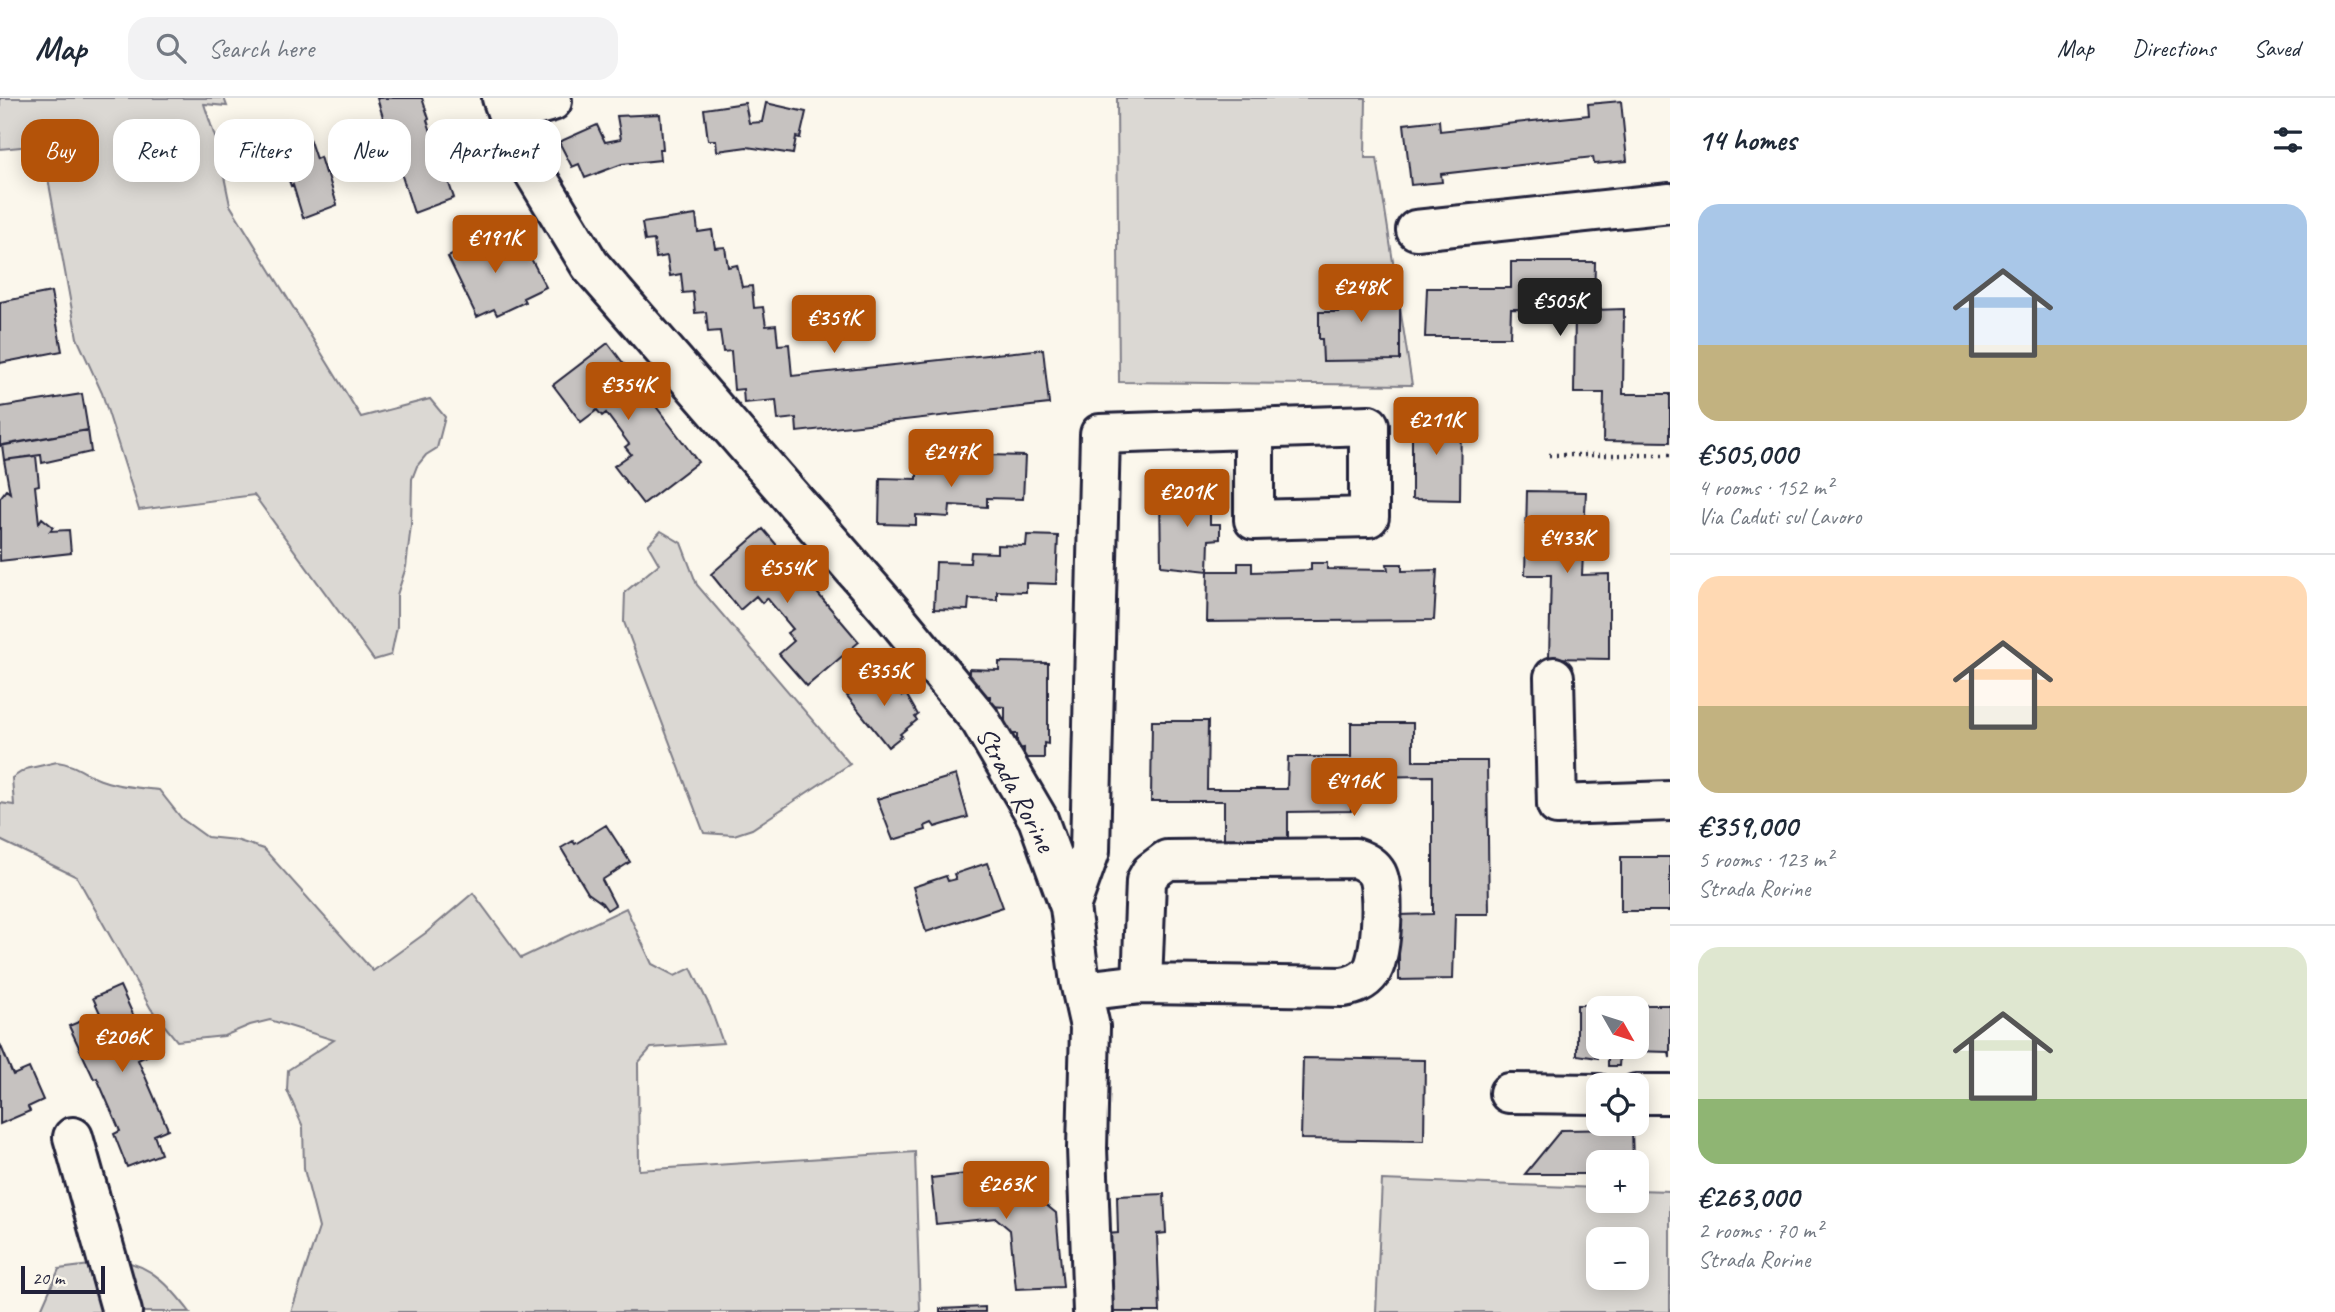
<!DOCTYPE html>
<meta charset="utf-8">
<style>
:root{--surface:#fff;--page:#f2f2f3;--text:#1f2937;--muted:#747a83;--line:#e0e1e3;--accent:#b45309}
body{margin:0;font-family:Caveat,sans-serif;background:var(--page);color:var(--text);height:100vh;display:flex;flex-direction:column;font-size:26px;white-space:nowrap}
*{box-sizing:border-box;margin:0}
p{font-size:23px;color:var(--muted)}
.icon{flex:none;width:38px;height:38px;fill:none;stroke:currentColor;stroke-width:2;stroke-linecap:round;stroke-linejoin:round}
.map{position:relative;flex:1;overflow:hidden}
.panel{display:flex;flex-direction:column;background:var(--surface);width:665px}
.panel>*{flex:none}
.top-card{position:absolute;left:21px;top:21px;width:665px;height:63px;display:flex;gap:14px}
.needle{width:46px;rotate:129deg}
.controls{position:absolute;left:1586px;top:898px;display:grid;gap:14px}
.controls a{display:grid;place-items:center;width:63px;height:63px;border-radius:14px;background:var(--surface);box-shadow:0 4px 18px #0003;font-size:35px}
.scale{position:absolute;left:21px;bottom:18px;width:84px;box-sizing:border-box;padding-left:7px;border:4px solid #22223b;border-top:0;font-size:19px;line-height:24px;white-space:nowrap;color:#22223b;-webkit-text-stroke:5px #fbf7ec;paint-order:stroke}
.price{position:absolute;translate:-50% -60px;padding:0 16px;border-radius:7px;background:var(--accent);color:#fff;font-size:23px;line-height:46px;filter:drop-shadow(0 2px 4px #0008)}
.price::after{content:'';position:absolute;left:50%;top:42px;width:21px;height:16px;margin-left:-10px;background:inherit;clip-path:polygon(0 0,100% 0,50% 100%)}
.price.current{background:#222;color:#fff}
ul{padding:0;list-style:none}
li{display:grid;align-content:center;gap:14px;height:371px;padding:0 28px}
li+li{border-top:2px solid var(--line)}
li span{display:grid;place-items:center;height:217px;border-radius:21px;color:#555}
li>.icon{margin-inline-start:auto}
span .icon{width:126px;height:126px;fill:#fffc;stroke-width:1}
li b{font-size:30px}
h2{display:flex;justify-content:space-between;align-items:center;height:84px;padding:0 28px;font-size:30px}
.chip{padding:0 24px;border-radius:21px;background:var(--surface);box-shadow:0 4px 18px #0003;font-size:24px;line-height:63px}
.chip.current{background:var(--accent);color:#fff}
header{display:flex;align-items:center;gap:42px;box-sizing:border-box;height:98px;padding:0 35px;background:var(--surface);border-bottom:2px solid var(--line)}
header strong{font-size:33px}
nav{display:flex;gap:38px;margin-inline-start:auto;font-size:24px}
.search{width:490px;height:63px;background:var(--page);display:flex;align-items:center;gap:18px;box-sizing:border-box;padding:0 24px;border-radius:21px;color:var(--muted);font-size:26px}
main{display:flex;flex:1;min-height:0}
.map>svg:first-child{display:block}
</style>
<header>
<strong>Map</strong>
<div class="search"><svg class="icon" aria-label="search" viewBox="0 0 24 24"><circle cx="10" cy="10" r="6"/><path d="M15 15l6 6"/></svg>Search here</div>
<nav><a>Map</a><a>Directions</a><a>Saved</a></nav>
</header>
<main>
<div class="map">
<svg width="1670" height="1214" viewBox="0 0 1670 1214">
<rect width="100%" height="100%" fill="#fbf7ec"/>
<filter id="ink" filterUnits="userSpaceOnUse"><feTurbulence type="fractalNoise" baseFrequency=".0143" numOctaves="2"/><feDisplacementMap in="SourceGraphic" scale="14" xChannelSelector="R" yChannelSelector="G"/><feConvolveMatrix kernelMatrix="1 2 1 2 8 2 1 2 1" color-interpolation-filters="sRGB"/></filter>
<g filter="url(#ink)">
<path fill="#dbd8d3" stroke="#7e7d87" stroke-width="2" fill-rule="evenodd" d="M0,0H224L227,8L204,6L217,45L230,107L361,319L430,301L445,319L437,350L426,357L417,368L412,381L411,427L406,469L397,497V529L391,557L374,562L254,397L139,412L102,295L77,240L42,47L0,51Z
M1117,0H1366L1365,60H1377L1412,287L1119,284Z
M661,433L681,445L697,487L850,666L752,731L734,737L704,735L624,524L625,494L659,466L648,447Z
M57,664C76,666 87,678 104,683C121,689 141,690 159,692L182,721L207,739L236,742L264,751L373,873L427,834L473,795L521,860L626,810L652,866L675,878L691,870L710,909L723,945L651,950L638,965L639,1072L915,1054L920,1214H291L319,1130L304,1071L303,1029L287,992L288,972L334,942L270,922L250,927L224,938L177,943L151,911L77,779L0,742V705L14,707L12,680L26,671Z
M1382,1082L1598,1090V1102H1636V1092L1670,1093V1214H1376ZM1598,1141H1636V1180H1598Z
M122,1163C153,1168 171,1190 190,1214H40L59,1171Z"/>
<path fill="#c6c2c0" stroke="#22223b" stroke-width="2" fill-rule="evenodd" d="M377,0H422L429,21L427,22L454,100L414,115L401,75L398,76L384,36L388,35Z
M1621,3L1627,63L1594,66L1593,59L1441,76L1442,84L1411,87L1404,26L1439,22L1440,33L1589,17L1588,6Z
M745,5L749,25L762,24L766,5L806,14L800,40L796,39L793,56L747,49L717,53L716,42H708L704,11Z
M660,16L663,51H659L660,62L622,66L585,80L579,66L572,69L559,44L597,27L605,44L621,41L617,18Z
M306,31L316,61L320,59L325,75L327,74L337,107L303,120L293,87L291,88L286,74L283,76L272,41Z
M696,117L698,134L712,132L715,150L725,149L728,169L737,167L742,189L752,188L754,210L763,209L766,228L776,227L778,247L789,246L792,278L1043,251L1049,306L797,334L796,320L778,322L776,302L744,305L743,291L734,292L731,253L723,254L720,233L708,234L706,214L695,215L693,194L683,195L681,176L670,178L667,158L656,160L654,142L645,143L642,125Z
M488,132L502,160L525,149L546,189L523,200L525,204L497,217L494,211L477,219L448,159L465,151L461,143Z
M1511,164H1595L1594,212L1624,211L1623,296H1670V344L1603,343L1604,295H1574L1575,212L1511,211L1510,239H1425L1427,190H1511Z
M1344,172H1374V206L1400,205V262L1323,263L1322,241H1319V214H1339V206H1344Z
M51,194L62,253L0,265V204Z
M608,245L698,364L643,406L614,368L631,356L625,349L629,346L606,315L602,318L597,312L581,324L553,287Z
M82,296L88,332L0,348V309Z
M1412,316L1461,317L1460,402L1412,401Z
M88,332L91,354L42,365L41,357L4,362L2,347Z
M988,357L1025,358L1023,401L987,400V409L950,407L949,419L916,417V427L879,426L880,380L917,381V373L948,374L949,365L987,366Z
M36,358L39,387L35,388L39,425L42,420L53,429L50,433L69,432L71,455L0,463V400L6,392L10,395L4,362Z
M1210,393L1213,411H1210V426H1220V441L1209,442L1208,473L1161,468L1160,394Z
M1527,393L1586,394L1582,477L1609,476V561L1549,560L1551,477H1525Z
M763,431L859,544L807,588L779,556L794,543L787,535L793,531L767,500L762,505L756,498L740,512L711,476Z
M1027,437L1058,438L1056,486L1026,485V494L997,493V502L969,501L968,512L934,511L936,464L970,465L971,454L997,455V447L1026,448Z
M1238,465H1252V474L1311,472V465H1327V471L1388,472L1387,466H1402V473L1437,472L1434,522L1207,524L1208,473H1238Z
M999,564L1048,565V646L1044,645V660H1024V650L1017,651V636H1005V609L990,608V598H975L969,591V571L999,572Z
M878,574L888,587L891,584L903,598L906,596L918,617L915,619L917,622L900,636L902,638L888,649L847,598Z
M1152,623H1208L1207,691H1287L1288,659H1351V625H1413V663H1487L1489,816H1455L1453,881L1399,882V817L1433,816V678L1351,679V713L1288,714V747H1224V703H1151Z
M956,677L968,719L935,729L932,725L925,728L926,732L893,742L877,701Z
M606,727L630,764L602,782L615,807L607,812L602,805L588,795L561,750L573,743L575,746Z
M1621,759H1670V813H1621Z
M987,765L1003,809L926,834L913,789L946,778L948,783L956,781L954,776Z
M120,888L151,956L138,962L168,1031L154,1037L161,1056L127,1069L114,1036L120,1033L97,980L94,981L69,928L100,915L93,900Z
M1577,907H1670V960L1669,954L1633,953L1632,959H1627V955H1620L1619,968H1608V956H1598V960L1577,957ZM1598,910H1636V948H1598Z
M0,946L13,977L29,970L43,1002L28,1009L30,1013L0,1026Z
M1303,960L1425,962L1424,1043L1301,1041Z
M1632,1031L1633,1064H1598V1076H1525L1561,1032Z
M1003,1072L1056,1115L1063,1189L1016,1191L1010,1132L996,1120L936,1126L931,1080Z
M1164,1096L1166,1135L1157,1136L1160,1214H1110L1107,1136L1118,1135L1117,1098Z
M985,1209V1214H940V1211Z"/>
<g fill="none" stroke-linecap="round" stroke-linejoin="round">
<defs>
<path id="minor" d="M502,0L520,51L590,167L892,515L980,622L1038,721L1070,809L1080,884L1090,929L1087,1050L1093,1214
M509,21L531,9L552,3
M1416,132L1670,105
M1554,579L1557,707L1670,703
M1070,809L1090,753L1100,336L1369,327V419L1254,422V331
M1082,893L1142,886L1343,889C1354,887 1364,884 1371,874C1382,860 1385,792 1377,776C1372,767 1364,763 1355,760L1167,762L1151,774L1146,783L1142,886
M1509,995L1598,996
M1636,996H1670
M73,1039L122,1214"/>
</defs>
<use href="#minor" stroke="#22223b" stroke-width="44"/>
<path stroke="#22223b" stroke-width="4.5" stroke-dasharray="2 5" stroke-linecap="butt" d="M1549,357H1670"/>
<use href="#minor" stroke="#fbf7ec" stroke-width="38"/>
</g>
</g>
<g text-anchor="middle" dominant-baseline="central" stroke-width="5" stroke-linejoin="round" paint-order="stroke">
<g font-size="28" fill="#22223b" stroke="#fbf7ec">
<text transform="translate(1016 691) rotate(62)">Strada Rorine</text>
</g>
</g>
</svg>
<div class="controls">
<a><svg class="needle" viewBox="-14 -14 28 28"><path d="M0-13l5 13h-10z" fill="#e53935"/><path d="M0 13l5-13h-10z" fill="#747a83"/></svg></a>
<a><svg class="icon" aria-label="locate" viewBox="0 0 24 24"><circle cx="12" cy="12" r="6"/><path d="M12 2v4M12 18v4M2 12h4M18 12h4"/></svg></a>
<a>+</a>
<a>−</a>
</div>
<div class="scale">20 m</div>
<b class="price" style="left:495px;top:177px">€191K</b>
<b class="price" style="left:1361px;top:226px">€248K</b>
<b class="price current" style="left:1560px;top:240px">€505K</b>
<b class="price" style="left:834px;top:257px">€359K</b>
<b class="price" style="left:628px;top:324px">€354K</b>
<b class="price" style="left:1436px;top:359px">€211K</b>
<b class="price" style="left:951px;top:391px">€247K</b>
<b class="price" style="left:1187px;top:431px">€201K</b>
<b class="price" style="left:1567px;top:477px">€433K</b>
<b class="price" style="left:787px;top:507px">€554K</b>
<b class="price" style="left:884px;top:610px">€355K</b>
<b class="price" style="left:1354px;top:720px">€416K</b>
<b class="price" style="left:122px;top:976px">€206K</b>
<b class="price" style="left:1006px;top:1123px">€263K</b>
<div class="top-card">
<a class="chip current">Buy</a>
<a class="chip">Rent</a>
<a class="chip">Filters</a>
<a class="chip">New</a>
<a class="chip">Apartment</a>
</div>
</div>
<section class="panel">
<h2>14 homes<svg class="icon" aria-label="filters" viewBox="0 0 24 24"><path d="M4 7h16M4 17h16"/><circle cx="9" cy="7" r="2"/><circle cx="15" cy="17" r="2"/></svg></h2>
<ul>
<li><span style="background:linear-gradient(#a9c7e8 65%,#c2b280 0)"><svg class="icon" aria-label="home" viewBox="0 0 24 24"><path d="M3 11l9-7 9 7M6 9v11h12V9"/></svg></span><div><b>€505,000</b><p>4 rooms · 152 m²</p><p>Via Caduti sul Lavoro</p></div></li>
<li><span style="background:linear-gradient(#ffd9b3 60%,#c2b280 0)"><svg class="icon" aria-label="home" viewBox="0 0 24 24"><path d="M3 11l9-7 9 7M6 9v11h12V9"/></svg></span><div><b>€359,000</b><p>5 rooms · 123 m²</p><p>Strada Rorine</p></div></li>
<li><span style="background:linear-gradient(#dfe7d0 70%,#8fb573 0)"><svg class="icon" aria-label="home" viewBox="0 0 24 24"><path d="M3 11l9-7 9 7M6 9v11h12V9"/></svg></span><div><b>€263,000</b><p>2 rooms · 70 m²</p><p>Strada Rorine</p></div></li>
</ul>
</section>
</main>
